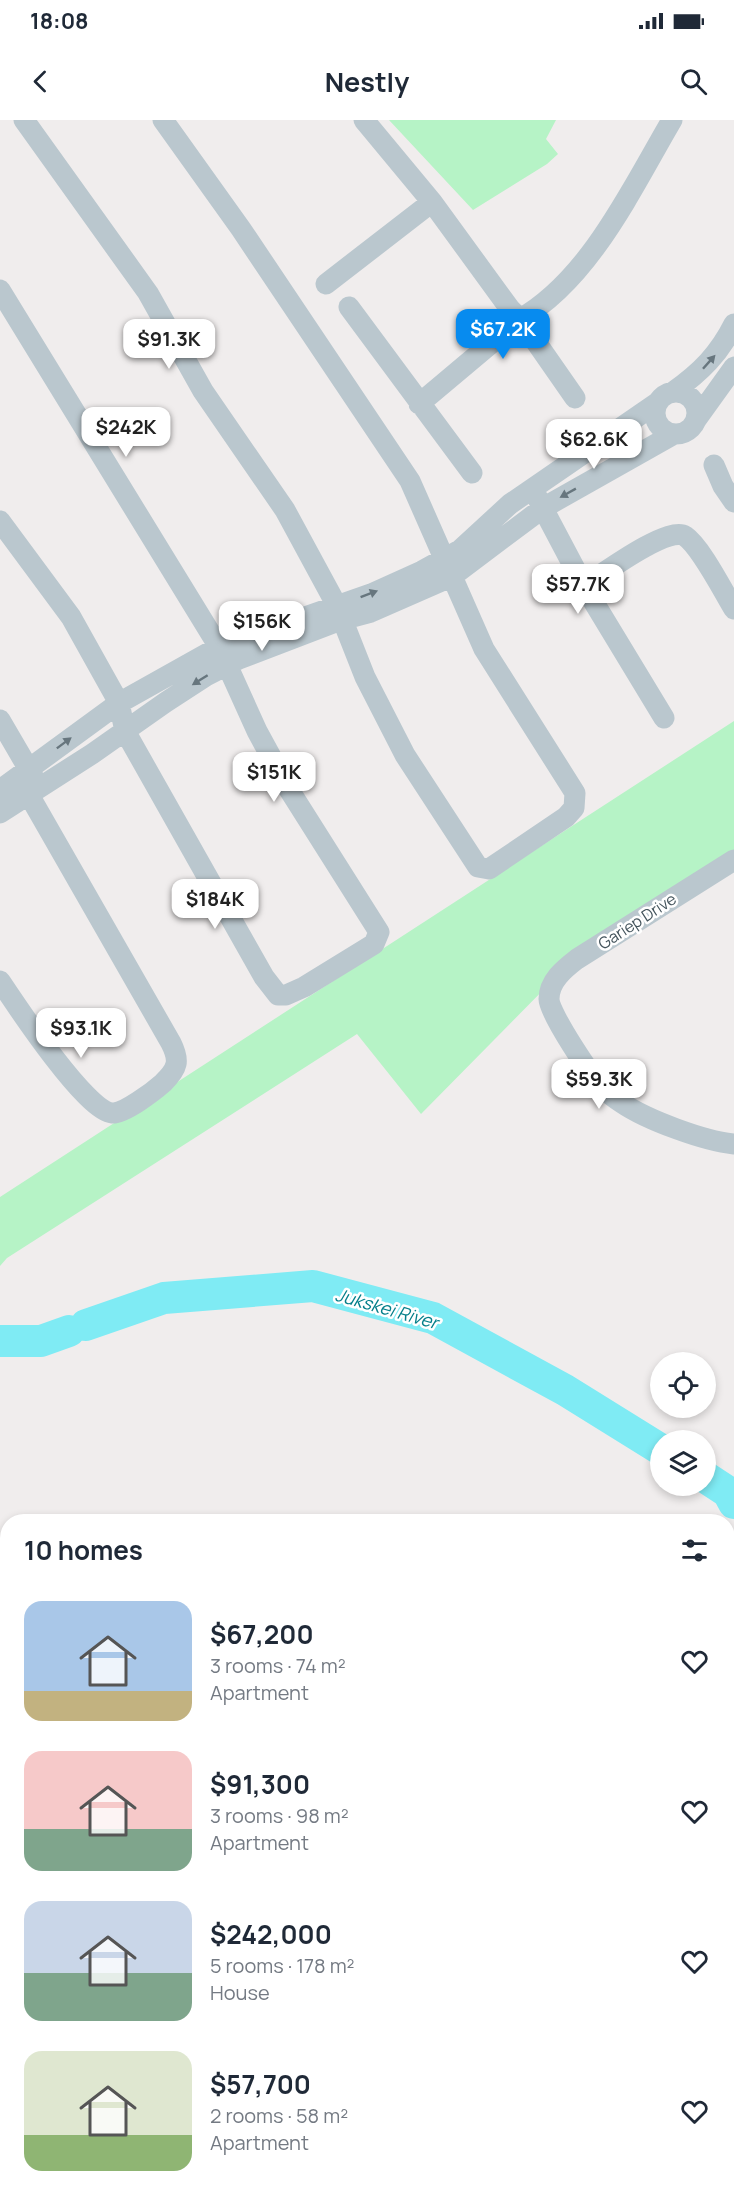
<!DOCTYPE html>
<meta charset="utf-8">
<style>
:root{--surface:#fff;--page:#f6f6f7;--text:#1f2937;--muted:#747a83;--accent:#078bef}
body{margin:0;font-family:Manrope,sans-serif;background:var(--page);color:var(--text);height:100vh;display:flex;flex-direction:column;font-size:22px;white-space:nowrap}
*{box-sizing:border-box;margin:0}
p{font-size:20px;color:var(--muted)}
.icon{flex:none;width:33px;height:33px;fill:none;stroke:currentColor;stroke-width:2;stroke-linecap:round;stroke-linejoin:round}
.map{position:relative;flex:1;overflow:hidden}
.side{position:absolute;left:0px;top:1394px;width:735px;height:686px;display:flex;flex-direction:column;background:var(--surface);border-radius:24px 24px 0 0;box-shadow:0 3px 9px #0003}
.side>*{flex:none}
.fabs{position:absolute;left:650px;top:1232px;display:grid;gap:12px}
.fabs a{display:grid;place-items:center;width:66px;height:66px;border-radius:50%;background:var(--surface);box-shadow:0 3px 9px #0003;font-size:30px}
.price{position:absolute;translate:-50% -51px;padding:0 14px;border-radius:12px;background:#fff;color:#222;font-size:20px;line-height:39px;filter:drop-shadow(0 2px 3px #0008)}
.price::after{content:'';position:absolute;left:50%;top:36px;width:18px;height:14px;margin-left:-9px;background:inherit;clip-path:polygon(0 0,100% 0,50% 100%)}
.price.current{background:var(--accent);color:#fff}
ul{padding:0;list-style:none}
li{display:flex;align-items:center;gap:18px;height:150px;padding:0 24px}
li span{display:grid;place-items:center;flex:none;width:168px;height:120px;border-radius:18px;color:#555}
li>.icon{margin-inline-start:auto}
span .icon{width:72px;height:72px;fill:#fffc;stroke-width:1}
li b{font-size:26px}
h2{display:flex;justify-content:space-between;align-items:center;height:72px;padding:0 24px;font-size:26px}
.status{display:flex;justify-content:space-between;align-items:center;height:42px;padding:0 30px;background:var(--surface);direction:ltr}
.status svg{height:16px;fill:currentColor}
header{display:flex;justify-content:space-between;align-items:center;height:78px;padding:0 24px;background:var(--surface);font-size:27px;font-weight:700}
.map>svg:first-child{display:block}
</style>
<div class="status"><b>18:08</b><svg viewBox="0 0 49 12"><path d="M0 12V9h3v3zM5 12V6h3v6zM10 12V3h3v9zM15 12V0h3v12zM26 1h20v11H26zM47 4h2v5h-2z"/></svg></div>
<header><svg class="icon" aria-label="back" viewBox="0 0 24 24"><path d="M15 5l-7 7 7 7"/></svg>Nestly<svg class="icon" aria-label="search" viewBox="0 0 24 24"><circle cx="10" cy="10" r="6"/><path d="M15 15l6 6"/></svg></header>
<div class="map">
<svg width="734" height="2078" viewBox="0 0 734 2078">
<rect width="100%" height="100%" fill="#f0eded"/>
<path fill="#b6f3c6" d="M389,0H556L546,19L558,34L547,44L473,90Z
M734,601V741L560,853L421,994L357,914L7,1138L0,1146V1077Z"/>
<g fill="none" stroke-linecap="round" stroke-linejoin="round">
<path stroke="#7febf4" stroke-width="5" d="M728,1372L734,1368"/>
<path stroke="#7febf4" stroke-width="32" d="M86,1205L164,1178L313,1166L433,1198L565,1270L660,1329
M0,1221H41L69,1211
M705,1357L728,1372L734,1383"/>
<path stroke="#bac7ce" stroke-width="21" d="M24,0L148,173L203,271L285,390L337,486L365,557L405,635L478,747L489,749L566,697L574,688L575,673L484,529L410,361L241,109L163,0
M364,0L432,82L510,189L520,199C590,159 632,68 672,0
M326,164L432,82
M0,170L219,527L257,611L288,668L379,812L374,824L304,867L286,875H278L264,857L125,611L119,583L71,497L0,401
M349,187L472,353
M655 293a21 21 0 1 1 42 0a21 21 0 1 1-42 0Z
M673,272C701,252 719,234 734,204
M419,284L520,199L575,278
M696,300L734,247
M714,345L723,366L734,382
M537,377L584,466L664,598
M584,466C600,456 668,405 685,416C701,427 723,471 734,489
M0,600L35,660
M0,670L119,583L219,527L371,474L422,451L460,430L510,384L657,283
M0,693L92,634L166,582L206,556L239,539L341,500L371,492L451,457L543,388L674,314
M734,740L577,839C564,849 549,861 549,879C549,893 592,958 604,969C609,974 616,979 622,983C647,1000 704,1021 734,1024
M0,861C16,885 86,991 112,993C124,994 154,971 163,963C178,948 180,941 171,923L29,675
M0,1752L8,1723
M728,1904L734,1905
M0,1944L8,1960
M51,2072V2078
M187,2072L188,2078"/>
</g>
<defs><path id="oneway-solid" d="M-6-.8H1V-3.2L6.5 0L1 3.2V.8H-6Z" transform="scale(1.5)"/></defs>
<g fill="#67767e">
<use href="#oneway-solid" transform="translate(709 242) rotate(-48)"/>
<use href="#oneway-solid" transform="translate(568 373) rotate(151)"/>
<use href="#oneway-solid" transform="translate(369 474) rotate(-21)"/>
<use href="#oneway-solid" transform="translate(200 560) rotate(148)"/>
<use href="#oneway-solid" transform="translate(64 623) rotate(-37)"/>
</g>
<g text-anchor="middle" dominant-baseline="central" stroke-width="5" stroke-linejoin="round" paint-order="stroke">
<g font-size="16" fill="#44545c" stroke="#fff">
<text transform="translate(637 801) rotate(-33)">Gariep Drive</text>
</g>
<g font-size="18" font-style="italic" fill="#047f8a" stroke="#fff">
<text transform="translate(387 1188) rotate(16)">Jukskei River</text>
</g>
</g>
</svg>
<div class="fabs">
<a><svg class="icon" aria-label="locate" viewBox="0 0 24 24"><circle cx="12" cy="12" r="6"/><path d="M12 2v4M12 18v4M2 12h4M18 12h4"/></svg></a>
<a><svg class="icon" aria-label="layers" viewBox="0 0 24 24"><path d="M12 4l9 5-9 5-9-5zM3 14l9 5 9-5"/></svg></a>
</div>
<b class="price current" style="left:503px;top:240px">$67.2K</b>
<b class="price" style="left:169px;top:250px">$91.3K</b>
<b class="price" style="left:126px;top:338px">$242K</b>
<b class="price" style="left:594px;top:350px">$62.6K</b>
<b class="price" style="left:578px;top:495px">$57.7K</b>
<b class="price" style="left:262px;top:532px">$156K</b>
<b class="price" style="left:274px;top:683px">$151K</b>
<b class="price" style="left:215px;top:810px">$184K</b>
<b class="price" style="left:81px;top:939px">$93.1K</b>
<b class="price" style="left:599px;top:990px">$59.3K</b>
<section class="side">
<h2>10 homes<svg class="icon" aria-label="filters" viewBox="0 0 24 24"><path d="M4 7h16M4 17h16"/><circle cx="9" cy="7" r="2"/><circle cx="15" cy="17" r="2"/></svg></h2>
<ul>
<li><span style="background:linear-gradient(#a9c7e8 75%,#c2b280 0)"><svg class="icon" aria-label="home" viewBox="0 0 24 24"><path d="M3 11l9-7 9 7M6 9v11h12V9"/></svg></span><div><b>$67,200</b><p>3 rooms · 74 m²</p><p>Apartment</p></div><svg class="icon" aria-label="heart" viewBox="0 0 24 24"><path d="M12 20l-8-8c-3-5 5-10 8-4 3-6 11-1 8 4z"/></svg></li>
<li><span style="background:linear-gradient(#f6c9c9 65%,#7fa58c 0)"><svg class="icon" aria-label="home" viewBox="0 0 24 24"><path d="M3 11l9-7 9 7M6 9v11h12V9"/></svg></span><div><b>$91,300</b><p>3 rooms · 98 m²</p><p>Apartment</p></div><svg class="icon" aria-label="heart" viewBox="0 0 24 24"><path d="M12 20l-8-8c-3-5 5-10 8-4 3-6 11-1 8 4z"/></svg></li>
<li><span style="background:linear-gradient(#c9d6e8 60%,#7fa58c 0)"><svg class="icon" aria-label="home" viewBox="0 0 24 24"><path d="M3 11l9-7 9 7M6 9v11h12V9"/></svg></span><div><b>$242,000</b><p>5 rooms · 178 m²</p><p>House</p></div><svg class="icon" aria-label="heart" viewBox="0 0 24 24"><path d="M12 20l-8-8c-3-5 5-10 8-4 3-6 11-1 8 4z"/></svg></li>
<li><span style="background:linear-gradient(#dfe7d0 70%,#8fb573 0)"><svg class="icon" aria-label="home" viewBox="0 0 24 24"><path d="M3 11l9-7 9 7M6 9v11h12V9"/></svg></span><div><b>$57,700</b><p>2 rooms · 58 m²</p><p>Apartment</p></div><svg class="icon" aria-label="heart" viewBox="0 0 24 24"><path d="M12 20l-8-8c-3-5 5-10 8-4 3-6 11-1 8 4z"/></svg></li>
</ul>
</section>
</div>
